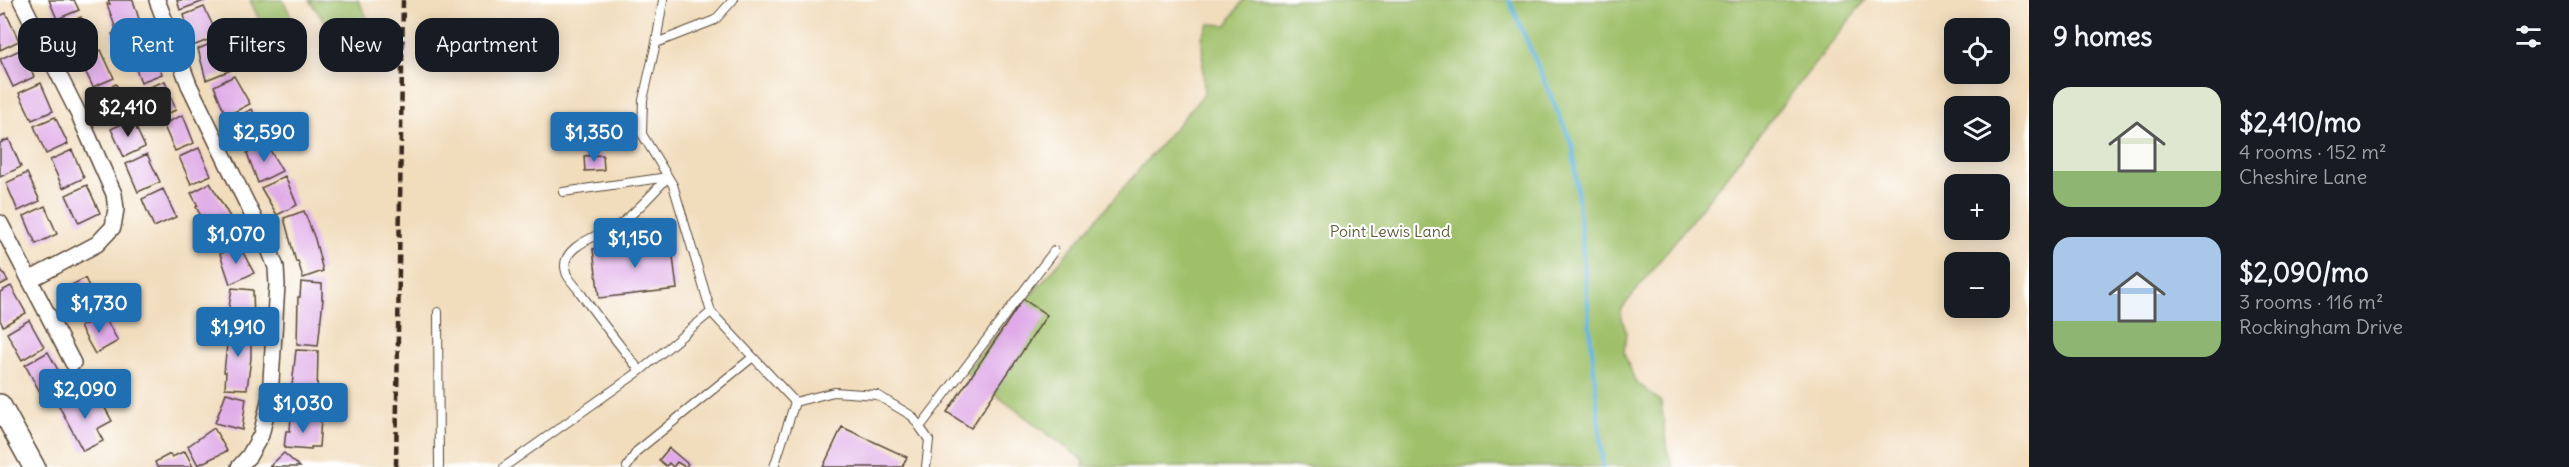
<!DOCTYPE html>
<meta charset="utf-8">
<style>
:root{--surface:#171b24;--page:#242831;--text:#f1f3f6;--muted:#9ea1a6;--accent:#1f6fb2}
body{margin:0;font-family:Delius,sans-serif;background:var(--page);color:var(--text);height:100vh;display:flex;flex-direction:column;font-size:22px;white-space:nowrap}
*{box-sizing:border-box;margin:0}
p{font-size:20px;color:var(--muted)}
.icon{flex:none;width:33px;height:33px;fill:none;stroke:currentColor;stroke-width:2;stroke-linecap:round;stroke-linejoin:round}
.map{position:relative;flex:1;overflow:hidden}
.panel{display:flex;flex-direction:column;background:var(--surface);width:540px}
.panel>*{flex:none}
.guide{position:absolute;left:18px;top:18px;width:570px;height:54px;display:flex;gap:12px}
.tools{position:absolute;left:1944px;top:18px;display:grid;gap:12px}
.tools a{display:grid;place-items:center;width:66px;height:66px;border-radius:12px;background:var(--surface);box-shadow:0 3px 15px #0003;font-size:30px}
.price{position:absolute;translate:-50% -51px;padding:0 14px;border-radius:6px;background:var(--accent);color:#fff;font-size:20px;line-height:39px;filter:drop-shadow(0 2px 3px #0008)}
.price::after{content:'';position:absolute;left:50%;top:36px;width:18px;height:14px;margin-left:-9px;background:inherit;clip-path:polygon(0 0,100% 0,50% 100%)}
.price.selected{background:#222;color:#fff}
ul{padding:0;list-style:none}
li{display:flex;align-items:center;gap:18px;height:150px;padding:0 24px}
li span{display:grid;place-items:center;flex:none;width:168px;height:120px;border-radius:18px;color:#555}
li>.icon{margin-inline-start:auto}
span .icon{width:72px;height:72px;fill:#fffc;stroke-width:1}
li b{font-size:26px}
h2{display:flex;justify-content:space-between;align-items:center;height:72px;padding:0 24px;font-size:26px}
.tag{padding:0 21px;border-radius:18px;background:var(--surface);box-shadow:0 3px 15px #0003;font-size:21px;line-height:54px}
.tag.selected{background:var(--accent);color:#fff}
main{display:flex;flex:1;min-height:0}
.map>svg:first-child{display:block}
</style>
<main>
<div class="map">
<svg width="2029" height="467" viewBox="0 0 2029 467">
<rect width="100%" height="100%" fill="#fff"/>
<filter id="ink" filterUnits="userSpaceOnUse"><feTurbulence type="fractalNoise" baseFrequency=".0167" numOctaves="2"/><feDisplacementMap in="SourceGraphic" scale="12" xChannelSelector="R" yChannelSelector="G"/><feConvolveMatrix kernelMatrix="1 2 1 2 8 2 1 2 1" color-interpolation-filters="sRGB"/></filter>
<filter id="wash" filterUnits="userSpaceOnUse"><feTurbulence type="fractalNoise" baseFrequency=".008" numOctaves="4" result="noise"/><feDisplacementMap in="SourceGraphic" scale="24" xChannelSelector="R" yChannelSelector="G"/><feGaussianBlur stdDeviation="1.35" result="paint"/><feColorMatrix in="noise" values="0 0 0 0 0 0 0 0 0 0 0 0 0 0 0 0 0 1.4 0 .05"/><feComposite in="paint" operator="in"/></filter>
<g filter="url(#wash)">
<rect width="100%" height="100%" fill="#f1dcbb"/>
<path fill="#9fc069" stroke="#6d7544" stroke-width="1.5" d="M250,0H283L299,33L296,73L278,60Z
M309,0H358L378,38L379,60L362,72Z
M1243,0H1865L1620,311L1626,332L1624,353L1635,381L1661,402L1667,450L1673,467H1083L1084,461L965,372L1204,94L1202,37L1209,24L1227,25Z"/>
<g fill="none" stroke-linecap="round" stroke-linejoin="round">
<path stroke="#5bb1d8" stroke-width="4.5" d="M1509,0L1573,147L1603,467"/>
</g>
<g id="blocks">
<path fill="#dfaae7" d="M49,0H74L79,10L57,19Z
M108,0H133L146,41L118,51L112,34L117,32L107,4H110Z
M177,0H207L180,10Z
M204,7L218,36L193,46L184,15Z
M6,13L19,41L0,50V16Z
M81,17L93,44L72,54L59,26Z
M217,41L231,70L206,80L198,49Z
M152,47L162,74L141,82L130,54Z
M22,49L34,77L13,87L0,59Z
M101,50L114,78L93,87L80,60Z
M234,76L250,104L226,116L214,86Z
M165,81L176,110L156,118L144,89Z
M41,83L53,111L32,120L19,93Z
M116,84L129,112L107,121L95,94Z
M252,109L264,138L245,148L229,121Z
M183,115L194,143L175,151L163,124Z
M55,117L68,144L46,154L34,126Z
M132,119L145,147L124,157L111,129Z
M9,139L21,167L0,177V143Z
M266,143L282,171L258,183L247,153Z
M199,148L211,175L191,184L179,157Z
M72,150L84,178L63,188L50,160Z
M147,154L160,182L138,192L126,164Z
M603,155L604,170L585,171L584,156Z
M27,173L40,201L18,211L6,183Z
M285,176L297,205L277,215L261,188Z
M210,183L233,222L231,223L238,237L219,248L196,207L198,206L191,193Z
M87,185L100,213L79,223L66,195Z
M163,189L176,217L154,227L142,199Z
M45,206L57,234L36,244L24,216Z
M304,211L315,239L323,271L303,278L298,261L296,262L284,218Z
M671,240L677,289L599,298L593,249Z
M239,245L254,273L230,284L220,254Z
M0,268L8,281L0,285Z
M85,278L91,291L97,288L105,305L78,319L71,306L68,308L60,291Z
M301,282L322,284V299H323L318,346L297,344L298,297H300Z
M11,286L26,313L3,326L0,320V292Z
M232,288L253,290L254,322L227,320Z
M1023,299L1047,315L971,428L947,412Z
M103,314L118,341L95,354L80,327Z
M29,320L44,347L22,360L7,333Z
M229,326L251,328V358L247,389L225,388L226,372H224Z
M296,350L318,351L317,396H315L314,413L292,411L293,395H291Z
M48,352L63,379L40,392L25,365Z
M78,393L84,405L99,397L112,421L97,429L103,441L83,451L58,404Z
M226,393L246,398L242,430L215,423Z
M291,417L321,419L319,447H311V450L284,448L286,431H290Z
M842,427L907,457L902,467H823Z
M214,428L227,451L198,465L188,446Z
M669,448L688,464L685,467L677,462L673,467L669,463L666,466L659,460Z
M185,451L193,467H157L155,462L170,454L172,457Z
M284,453L300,467H269Z"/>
</g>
</g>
<g filter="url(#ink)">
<use href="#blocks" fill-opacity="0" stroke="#564536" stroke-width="1.5"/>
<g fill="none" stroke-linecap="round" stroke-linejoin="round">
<defs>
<path id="lane" d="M663,0L656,43L643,100L642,134L673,185L711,312
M656,43L715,20L733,0
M563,192L668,177
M438,312L439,467
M640,371C619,344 598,318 579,291C575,285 567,278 566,272C557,244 609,233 623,222C640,208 654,192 668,177
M795,402L834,392L877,395L912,416L929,440L926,467
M920,427L1054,251
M504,467L640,371L711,312L795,402
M627,467L637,451L753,357
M774,467L795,402"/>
<path id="street" d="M21,0L79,115L114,194L116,209L113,227L97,244L31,279
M157,0L189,85L269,249L276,267L277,285L270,397L261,435L249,456L239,467
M0,223L73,363"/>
<path id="secondary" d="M0,405L34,467"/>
</defs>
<use href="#lane" stroke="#564536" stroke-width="10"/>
<use href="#street" stroke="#564536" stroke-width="18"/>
<use href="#secondary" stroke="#564536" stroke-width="24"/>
<use href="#lane" stroke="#fff" stroke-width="8"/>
<use href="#street" stroke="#fff" stroke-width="15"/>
<use href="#secondary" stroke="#fff" stroke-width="21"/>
<path stroke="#3b2a1e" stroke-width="4.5" stroke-dasharray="9 4.5" stroke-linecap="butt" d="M396,467L403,0"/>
</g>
</g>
<g text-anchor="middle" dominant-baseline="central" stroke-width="4.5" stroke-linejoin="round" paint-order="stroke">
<g font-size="16" fill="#5e5e38" stroke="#fff">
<text x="1390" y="231">Point Lewis Land</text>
</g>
</g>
</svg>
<div class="tools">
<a><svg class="icon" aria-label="locate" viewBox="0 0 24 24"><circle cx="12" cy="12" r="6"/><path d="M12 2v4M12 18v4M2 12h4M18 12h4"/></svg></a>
<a><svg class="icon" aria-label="layers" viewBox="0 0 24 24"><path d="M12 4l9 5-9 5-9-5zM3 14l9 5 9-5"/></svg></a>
<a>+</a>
<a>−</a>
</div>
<b class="price selected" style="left:128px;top:138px">$2,410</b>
<b class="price" style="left:264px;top:163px">$2,590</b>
<b class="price" style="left:594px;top:163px">$1,350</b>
<b class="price" style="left:236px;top:265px">$1,070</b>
<b class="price" style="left:635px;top:269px">$1,150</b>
<b class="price" style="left:99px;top:334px">$1,730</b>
<b class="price" style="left:238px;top:358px">$1,910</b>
<b class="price" style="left:85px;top:420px">$2,090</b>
<b class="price" style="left:303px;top:434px">$1,030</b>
<div class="guide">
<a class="tag">Buy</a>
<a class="tag selected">Rent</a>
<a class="tag">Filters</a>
<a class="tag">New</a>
<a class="tag">Apartment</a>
</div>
</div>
<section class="panel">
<h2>9 homes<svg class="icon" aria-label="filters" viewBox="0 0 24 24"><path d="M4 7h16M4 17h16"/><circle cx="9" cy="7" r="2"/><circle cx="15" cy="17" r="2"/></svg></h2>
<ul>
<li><span style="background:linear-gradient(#dfe7d0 70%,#8fb573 0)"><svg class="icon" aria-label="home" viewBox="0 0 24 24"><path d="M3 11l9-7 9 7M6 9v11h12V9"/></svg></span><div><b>$2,410/mo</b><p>4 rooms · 152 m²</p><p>Cheshire Lane</p></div></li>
<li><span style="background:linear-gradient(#a9c7e8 70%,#8fb573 0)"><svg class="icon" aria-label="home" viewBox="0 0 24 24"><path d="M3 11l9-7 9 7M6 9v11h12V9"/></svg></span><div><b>$2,090/mo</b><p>3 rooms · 116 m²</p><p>Rockingham Drive</p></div></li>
</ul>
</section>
</main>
